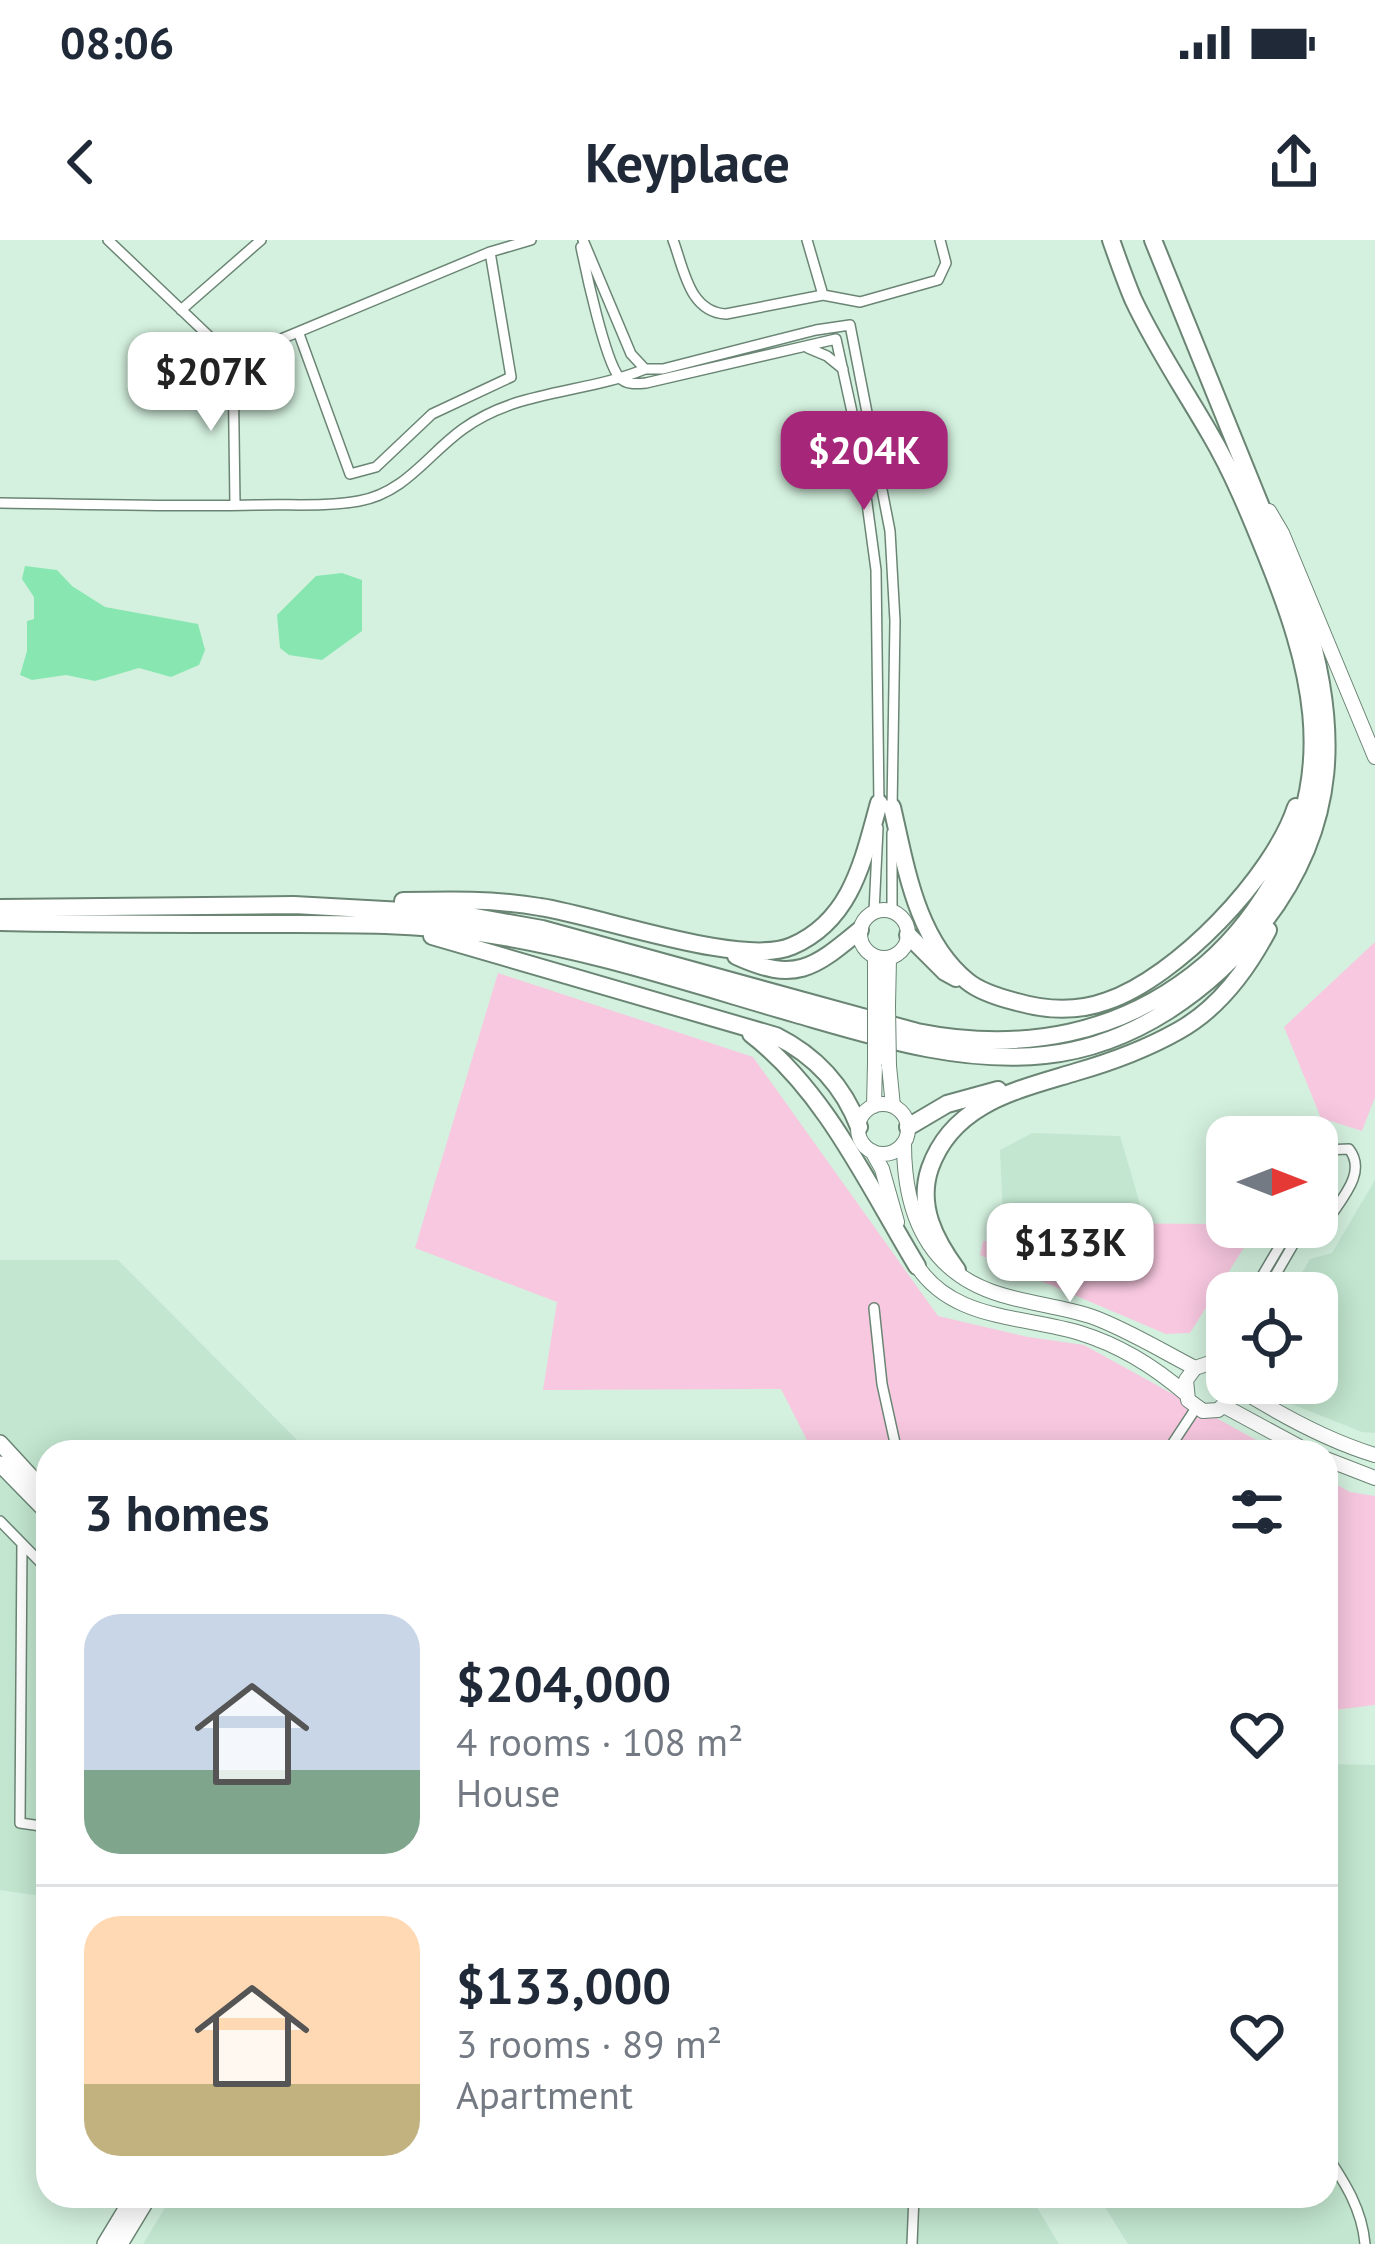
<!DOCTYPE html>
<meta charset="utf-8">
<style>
:root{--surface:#fff;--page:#f2f2f3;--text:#1f2937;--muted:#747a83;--line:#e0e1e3;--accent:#a62779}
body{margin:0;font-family:"PT Sans",sans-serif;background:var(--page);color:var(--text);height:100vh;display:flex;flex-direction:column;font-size:45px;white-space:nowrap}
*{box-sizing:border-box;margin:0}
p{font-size:39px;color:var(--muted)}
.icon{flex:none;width:66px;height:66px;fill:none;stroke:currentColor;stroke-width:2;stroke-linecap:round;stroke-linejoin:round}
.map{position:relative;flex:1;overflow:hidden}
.sheet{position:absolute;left:36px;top:1200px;width:1302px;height:768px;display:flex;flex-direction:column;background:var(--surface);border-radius:36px;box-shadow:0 6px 30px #0003}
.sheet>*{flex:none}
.needle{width:78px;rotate:90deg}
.buttons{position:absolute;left:1206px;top:876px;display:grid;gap:24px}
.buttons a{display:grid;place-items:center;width:132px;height:132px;border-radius:24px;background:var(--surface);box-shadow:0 6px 30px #0003;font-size:60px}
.price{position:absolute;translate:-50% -102px;padding:0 27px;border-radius:24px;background:#fff;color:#222;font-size:39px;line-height:78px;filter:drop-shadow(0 3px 6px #0008)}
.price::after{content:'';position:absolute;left:50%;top:72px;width:36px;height:27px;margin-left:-18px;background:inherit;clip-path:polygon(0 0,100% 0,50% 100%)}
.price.active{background:var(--accent);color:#fff}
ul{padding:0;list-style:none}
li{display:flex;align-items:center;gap:36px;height:300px;padding:0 48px}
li+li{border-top:3px solid var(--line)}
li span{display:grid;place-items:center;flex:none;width:336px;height:240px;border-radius:36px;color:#555}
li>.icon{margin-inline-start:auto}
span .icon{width:144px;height:144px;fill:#fffc;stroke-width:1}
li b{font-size:51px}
h2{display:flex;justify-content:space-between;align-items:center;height:144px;padding:0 48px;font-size:51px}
.status{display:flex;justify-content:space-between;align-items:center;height:84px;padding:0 60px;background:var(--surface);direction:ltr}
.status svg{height:33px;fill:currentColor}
header{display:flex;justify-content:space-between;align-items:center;height:156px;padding:0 48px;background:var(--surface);font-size:54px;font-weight:700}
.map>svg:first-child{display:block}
</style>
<div class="status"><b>08:06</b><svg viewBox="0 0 49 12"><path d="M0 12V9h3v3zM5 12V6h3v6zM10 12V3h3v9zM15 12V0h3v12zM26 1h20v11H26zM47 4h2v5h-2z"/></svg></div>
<header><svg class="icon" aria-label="back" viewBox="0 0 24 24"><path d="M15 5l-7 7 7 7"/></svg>Keyplace<svg class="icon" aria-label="share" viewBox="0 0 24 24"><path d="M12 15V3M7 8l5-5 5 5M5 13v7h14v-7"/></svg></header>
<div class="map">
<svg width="1375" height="2004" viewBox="0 0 1375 2004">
<rect width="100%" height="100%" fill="#d4f1df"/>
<path fill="#c2e6cf" d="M1032,893L1120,896L1140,964L1136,983L1003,978L1000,910Z
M1375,940V1193L1362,1192L1264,1153L1257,1143H1317V1053H1290L1310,1019L1332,1013Z
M0,1020H118L309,1212H48V1657L0,1650Z
M1326,1524L1375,1525V2004H1128L1098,1956H1326Z
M172,1956H1030L1059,2004H143Z"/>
<path fill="#f8c8e0" d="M1375,702V857L1362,891L1321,878L1284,787Z
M498,733L753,817L938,1076L1028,1097L1084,1105L1278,1212H813L781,1149L543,1150L557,1062L415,1008Z
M1057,983L1227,984V987H1257L1190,1093L1166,1094L980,1015L983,1001L1055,1002Z
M1326,1239L1350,1252L1375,1256V1465L1326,1471Z"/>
<path fill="#88e7b1" d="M25,326L57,330L72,346L105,367L198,384L205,410L199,425L171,437L139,428L95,441L66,435L32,440L20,435L27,411V381L34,379V357L22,339Z
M342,333L362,340V391L322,420L289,415L280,408L277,375L316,336Z"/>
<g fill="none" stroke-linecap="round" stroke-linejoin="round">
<defs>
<path id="street" d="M108,0L233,119L235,265
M583,0L631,114L645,129H663L816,90L850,85L890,291L895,381L892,570
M673,0C684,29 689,72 726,74L823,55L860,62L938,40L946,23L940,0
M807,0L823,55
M581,7C586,32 605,120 619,137C626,145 636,144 646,143L836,99L859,204L876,330L879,565
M181,70L261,0
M299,94L350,234L376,227L432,174L511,137L490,12
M808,108L827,116L843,129
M233,119L490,12L531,0
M0,263C86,264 172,267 258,265C291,264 326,267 359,261C405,253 428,214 463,189C518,149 585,154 645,129
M892,593V672
M874,672L878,588
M1296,987L1301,991L1326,983C1340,960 1368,933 1349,909L1324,910L1317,918
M1252,1053L1291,987
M1265,1053L1301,991
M874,1068L882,1144L897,1212
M1210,1123L1227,1095
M1167,1212L1196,1168
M0,1281L48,1330
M22,1304L20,1583L48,1587
M1326,1914C1345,1943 1362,1969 1365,2004
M912,2004L914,1956"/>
<path id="secondary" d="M1269,271L1282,293L1375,517
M860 694a24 24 0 1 1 48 0a24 24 0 1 1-48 0Z
M875,717V763
M888,766L889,718
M889,826L893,866
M858 889a25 25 0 1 1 50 0a25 25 0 1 1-50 0Z
M874,866L875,823
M904,903C904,974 927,1033 1002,1055C1032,1064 1064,1067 1093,1077C1128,1090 1162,1111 1195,1128
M872,911L882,929L897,982
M913,1019C947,1081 1021,1075 1080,1093C1119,1105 1156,1128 1186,1154
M1227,1131L1210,1123L1195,1128L1186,1140L1188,1160L1203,1171L1218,1170L1229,1160L1233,1143
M1233,1145C1277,1173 1325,1200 1375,1215
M1224,1166L1309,1212
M1326,1219L1375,1238"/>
<path id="primary" d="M0,1203L48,1255
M0,1224L48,1273
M105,2004L134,1956
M120,2004L149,1956"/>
<path id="highway" d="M892,567C906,627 916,699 967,741C980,752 1001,758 1017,762C1048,771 1077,772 1107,761C1177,737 1273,637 1296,567
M403,661C448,660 495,659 540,667C600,676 742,728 792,706C852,680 863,620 879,563
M0,668L294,665L458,674L542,689L917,792C1022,813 1123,795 1206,724C1236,698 1260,666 1279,631C1338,525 1310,423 1267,317C1250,275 1233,233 1210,194C1184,149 1155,106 1133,59C1125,40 1118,20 1111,0
M0,682C91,684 181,684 272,684C342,684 411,683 480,693C588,709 692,744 796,774C876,797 960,824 1045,815C1133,806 1212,750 1264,682C1339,584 1339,487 1304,373L1153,0
M908,695L945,732L956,738
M432,696L776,796C816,816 843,845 859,887
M736,716C795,743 813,729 860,690
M751,794C826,852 868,945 917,1026
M908,887L947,864L998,850
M957,1030C935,1000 917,966 930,928C953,863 1017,850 1076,832C1111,822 1146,809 1178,791C1218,769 1247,730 1268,690"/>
</defs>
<use href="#street" stroke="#6b8574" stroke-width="12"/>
<use href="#secondary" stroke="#6b8574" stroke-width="16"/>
<use href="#primary" stroke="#6b8574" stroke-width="18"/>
<use href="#highway" stroke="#6b8574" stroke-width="20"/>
<use href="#street" stroke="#fff" stroke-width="9"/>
<use href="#secondary" stroke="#fff" stroke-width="14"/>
<use href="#primary" stroke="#fff" stroke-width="15"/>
<use href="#highway" stroke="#fff" stroke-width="16"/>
<defs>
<path id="secondary-bridge" d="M875,763V823
M888,766L889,826"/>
</defs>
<use href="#secondary-bridge" stroke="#6b8574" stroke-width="16" stroke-linecap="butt"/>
<use href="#secondary-bridge" stroke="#fff" stroke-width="14"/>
</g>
</svg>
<div class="buttons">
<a><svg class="needle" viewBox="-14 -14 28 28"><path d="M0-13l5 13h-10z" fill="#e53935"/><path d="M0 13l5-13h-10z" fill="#747a83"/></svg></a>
<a><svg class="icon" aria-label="locate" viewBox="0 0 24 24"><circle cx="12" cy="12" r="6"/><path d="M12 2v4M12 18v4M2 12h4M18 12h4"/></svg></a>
</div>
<b class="price" style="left:211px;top:194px">$207K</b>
<b class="price active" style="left:864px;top:273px">$204K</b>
<b class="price" style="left:1070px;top:1065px">$133K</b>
<section class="sheet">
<h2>3 homes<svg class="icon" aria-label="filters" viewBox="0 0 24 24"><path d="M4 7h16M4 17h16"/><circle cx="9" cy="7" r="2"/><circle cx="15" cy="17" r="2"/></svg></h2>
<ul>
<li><span style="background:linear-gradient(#c9d6e8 65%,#7fa58c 0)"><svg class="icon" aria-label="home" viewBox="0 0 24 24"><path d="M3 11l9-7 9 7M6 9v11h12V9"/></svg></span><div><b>$204,000</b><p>4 rooms · 108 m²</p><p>House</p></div><svg class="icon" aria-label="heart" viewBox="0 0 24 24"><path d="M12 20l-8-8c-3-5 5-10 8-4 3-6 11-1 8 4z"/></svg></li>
<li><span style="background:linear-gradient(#ffd9b3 70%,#c2b280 0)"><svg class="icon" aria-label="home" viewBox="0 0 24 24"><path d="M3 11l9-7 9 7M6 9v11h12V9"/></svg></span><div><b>$133,000</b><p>3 rooms · 89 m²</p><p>Apartment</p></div><svg class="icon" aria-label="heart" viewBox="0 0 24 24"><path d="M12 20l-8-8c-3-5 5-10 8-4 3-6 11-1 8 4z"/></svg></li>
</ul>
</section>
</div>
